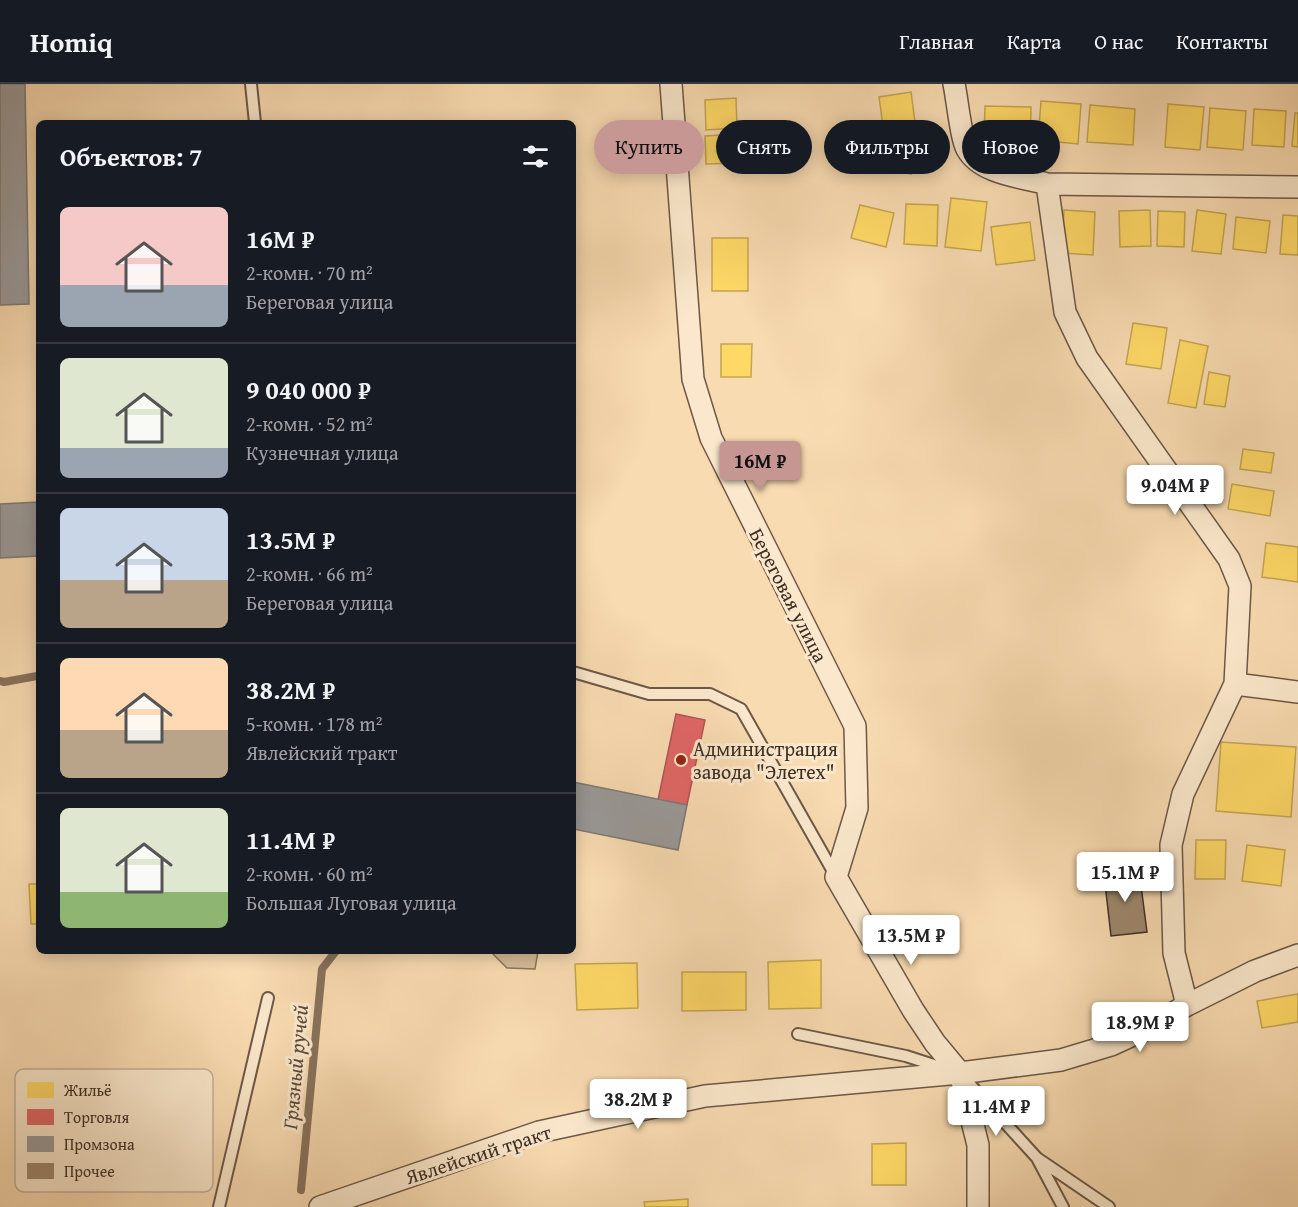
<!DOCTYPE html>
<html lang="ru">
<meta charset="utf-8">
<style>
:root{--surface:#171b24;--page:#20242c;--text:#f1f3f6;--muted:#9ea1a6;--line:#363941;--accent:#c59692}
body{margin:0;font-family:"Gentium Book Plus",serif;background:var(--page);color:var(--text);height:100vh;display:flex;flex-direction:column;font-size:22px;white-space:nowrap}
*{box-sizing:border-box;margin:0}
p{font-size:20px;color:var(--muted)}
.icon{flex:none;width:33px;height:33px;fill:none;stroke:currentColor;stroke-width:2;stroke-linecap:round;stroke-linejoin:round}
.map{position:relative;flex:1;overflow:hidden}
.details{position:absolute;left:36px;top:36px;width:540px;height:834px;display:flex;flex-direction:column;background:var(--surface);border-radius:9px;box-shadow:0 3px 15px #0003}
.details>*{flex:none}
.hud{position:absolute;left:594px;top:36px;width:570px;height:54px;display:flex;gap:12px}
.price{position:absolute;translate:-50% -51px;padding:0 14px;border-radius:6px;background:#fff;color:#222;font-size:20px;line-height:39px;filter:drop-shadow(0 2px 3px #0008)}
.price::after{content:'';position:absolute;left:50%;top:36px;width:18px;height:14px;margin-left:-9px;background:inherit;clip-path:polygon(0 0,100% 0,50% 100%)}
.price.active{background:var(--accent);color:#111}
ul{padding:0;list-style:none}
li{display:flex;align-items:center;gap:18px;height:150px;padding:0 24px}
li+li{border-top:2px solid var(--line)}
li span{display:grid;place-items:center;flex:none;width:168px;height:120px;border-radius:9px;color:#555}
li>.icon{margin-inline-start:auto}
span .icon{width:72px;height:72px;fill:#fffc;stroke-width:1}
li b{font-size:26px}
h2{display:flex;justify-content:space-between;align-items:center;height:72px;padding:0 24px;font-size:26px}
.chip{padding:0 21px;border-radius:27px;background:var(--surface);box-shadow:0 3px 15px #0003;font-size:21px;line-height:54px}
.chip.active{background:var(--accent);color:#111}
header{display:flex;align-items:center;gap:36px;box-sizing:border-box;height:84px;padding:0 30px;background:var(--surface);border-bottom:2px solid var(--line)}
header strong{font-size:28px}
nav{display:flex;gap:33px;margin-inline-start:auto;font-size:21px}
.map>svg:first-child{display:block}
</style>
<header>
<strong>Homiq</strong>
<nav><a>Главная</a><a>Карта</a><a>О нас</a><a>Контакты</a></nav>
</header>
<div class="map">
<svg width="1298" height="1123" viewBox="0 0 1298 1123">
<rect width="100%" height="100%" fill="#f9dbb1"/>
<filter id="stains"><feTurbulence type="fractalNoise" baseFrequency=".00333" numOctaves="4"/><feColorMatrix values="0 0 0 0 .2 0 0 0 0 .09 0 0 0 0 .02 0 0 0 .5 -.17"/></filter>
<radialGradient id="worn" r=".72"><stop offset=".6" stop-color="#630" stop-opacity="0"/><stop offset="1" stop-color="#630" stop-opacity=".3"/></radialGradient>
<path fill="#d9bd99" stroke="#8a755e" stroke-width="1.5" d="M490,867H538L535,885L507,884Z"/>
<path fill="#ffd966" stroke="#c4a552" stroke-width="1.5" d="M911,8L915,38L883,42L879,13Z
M736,14L737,44L706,46L705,16Z
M1041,17L1081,20L1078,60L1038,56Z
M1168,20L1204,23L1200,66L1165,63Z
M1090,21L1135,25L1133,61L1087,58Z
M985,22L1031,23L1030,60L984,59Z
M1210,24L1246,27L1243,66L1207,63Z
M1254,25L1286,27L1284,63L1252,61Z
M1295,29H1298V63L1292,62Z
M738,50L739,79L706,80L705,52Z
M877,54L916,61L911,90L871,82Z
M951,114L987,118L981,167L945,163Z
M906,120L938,121L937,162L904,160Z
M860,121L894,129L886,163L851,154Z
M1064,126L1095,128L1093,171L1062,169Z
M1150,126L1151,162L1120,163L1119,127Z
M1197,126L1226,130L1221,170L1192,167Z
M1158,127L1185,128L1184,163L1157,162Z
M1283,131L1298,132V171L1280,170Z
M1236,133L1270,137L1266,169L1233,165Z
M1030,138L1035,176L996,181L991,143Z
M712,154H748V207H712Z
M1133,239L1167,244L1161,285L1126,280Z
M1180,256L1208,262L1196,324L1168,319Z
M721,260H752L751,293H721Z
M1209,288L1230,292L1225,323L1204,320Z
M1243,365L1274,369L1271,389L1240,385Z
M1232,400L1274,407L1270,432L1228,425Z
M1266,459L1298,463V498L1262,493Z
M1221,658L1296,663L1291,733L1216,727Z
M1196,756H1226L1225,795H1195Z
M1247,761L1285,766L1281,802L1242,797Z
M29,800H39V840H31Z
M821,876V924L769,925L768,878Z
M637,879L638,924L577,926L575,880Z
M682,888H746V926L682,927Z
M1298,910V938L1262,944L1257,917Z
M906,1059V1101H872V1060Z
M688,1115V1123H645L644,1118Z"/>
<path fill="#e06666" stroke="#af5552" stroke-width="1.5" d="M676,630L705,636L687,721L658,716Z"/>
<path fill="#999" stroke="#7d7976" stroke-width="1.5" d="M0,0H25L29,220L0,221Z
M39,418V472L0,474V420Z
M573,698L687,721L678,766L573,745Z"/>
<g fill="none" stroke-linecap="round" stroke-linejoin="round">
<path stroke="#87725c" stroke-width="8" d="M0,597L4,598L37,592L39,593
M301,1106L322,885L336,867"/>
</g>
<path fill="#9e876d" stroke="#3c2d24" stroke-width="1.5" d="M1139,786L1147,848L1111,852L1104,791Z"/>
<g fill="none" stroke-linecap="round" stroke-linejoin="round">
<defs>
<path id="service" d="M251,0L255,39
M573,588L649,610H710L741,625L835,791
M798,950L906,972L946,985
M967,997L1037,1074L1109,1123
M1038,1076L1063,1123
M219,1123L268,914"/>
<path id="minor" d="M671,0L693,295L711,354L855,642L857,724L836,793L913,926L935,959L960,989L978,1061V1123
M954,0C957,13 961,55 967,65C981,90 1022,93 1047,100L1065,228L1087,274L1229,475L1240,502L1235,600L1183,710L1171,761L1174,869L1187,921
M1047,100L1298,103
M1235,600L1298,608
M320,1123L539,1048L705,1012L960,989L1061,976L1111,961L1148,944L1187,921L1255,887L1298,871"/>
</defs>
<use href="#service" stroke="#6b5847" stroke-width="14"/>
<use href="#minor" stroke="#6b5847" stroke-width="24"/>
<use href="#service" stroke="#fbe8cc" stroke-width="10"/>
<use href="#minor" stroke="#fbe8cc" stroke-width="21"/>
</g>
<circle fill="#8f2418" stroke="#fbe8cc" stroke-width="2" cx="681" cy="676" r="6"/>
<g text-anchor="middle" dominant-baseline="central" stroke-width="6" stroke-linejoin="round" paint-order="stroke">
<g font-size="20" fill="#3c2d24" stroke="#fbe8cc">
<text transform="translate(789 511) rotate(63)">Береговая улица</text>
<text transform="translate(478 1070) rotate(-18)">Явлейский тракт</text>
</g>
<g font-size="20" fill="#3c2d24" stroke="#fbe8cc" text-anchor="start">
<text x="693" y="664">Администрация<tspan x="693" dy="23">завода "Элетех"</tspan></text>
</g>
<g font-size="21" font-style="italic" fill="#5b4a3b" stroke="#fbe8cc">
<text transform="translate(295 983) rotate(-85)">Грязный ручей</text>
</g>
</g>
<rect x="15" y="985" width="198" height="123" rx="9" fill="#fbe8cc" stroke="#c2b09a" stroke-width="1.5"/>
<rect x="27" y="998" width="27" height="16" fill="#ffd966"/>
<rect x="27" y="1025" width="27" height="16" fill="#e06666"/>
<rect x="27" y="1052" width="27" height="16" fill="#999"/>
<rect x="27" y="1079" width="27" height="16" fill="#9e876d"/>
<g font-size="16" fill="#3c2d24">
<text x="64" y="1012">Жильё</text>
<text x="64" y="1039">Торговля</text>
<text x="64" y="1066">Промзона</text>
<text x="64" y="1093">Прочее</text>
</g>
<rect width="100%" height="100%" filter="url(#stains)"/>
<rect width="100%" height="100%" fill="url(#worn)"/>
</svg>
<b class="price active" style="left:760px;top:408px">16M ₽</b>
<b class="price" style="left:1175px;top:432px">9.04M ₽</b>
<b class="price" style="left:1125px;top:819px">15.1M ₽</b>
<b class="price" style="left:911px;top:882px">13.5M ₽</b>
<b class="price" style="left:1140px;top:969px">18.9M ₽</b>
<b class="price" style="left:638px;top:1046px">38.2M ₽</b>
<b class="price" style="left:996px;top:1053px">11.4M ₽</b>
<div class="hud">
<a class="chip active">Купить</a>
<a class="chip">Снять</a>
<a class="chip">Фильтры</a>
<a class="chip">Новое</a>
</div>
<section class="details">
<h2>Объектов: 7<svg class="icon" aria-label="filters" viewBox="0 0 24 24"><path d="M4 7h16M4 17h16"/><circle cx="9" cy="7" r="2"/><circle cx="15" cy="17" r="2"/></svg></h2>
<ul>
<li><span style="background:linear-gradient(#f6c9c9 65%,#9aa5b1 0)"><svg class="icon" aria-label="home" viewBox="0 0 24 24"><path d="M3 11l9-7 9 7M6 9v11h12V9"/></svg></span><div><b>16M ₽</b><p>2-комн. · 70 m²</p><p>Береговая улица</p></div></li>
<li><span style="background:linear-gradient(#dfe7d0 75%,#9aa5b1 0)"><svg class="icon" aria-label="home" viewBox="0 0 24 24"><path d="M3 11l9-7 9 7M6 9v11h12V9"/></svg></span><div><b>9 040 000 ₽</b><p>2-комн. · 52 m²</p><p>Кузнечная улица</p></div></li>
<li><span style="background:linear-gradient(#c9d6e8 60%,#b9a48a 0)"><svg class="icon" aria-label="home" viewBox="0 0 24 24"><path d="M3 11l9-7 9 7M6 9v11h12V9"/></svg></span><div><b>13.5M ₽</b><p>2-комн. · 66 m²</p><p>Береговая улица</p></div></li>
<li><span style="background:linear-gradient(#ffd9b3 60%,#b9a48a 0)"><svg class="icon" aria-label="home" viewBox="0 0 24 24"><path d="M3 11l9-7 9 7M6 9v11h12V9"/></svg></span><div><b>38.2M ₽</b><p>5-комн. · 178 m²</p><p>Явлейский тракт</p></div></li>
<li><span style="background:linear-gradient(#dfe7d0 70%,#8fb573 0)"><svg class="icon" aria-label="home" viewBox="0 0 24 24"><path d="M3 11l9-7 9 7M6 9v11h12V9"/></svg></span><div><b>11.4M ₽</b><p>2-комн. · 60 m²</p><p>Большая Луговая улица</p></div></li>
</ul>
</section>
</div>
